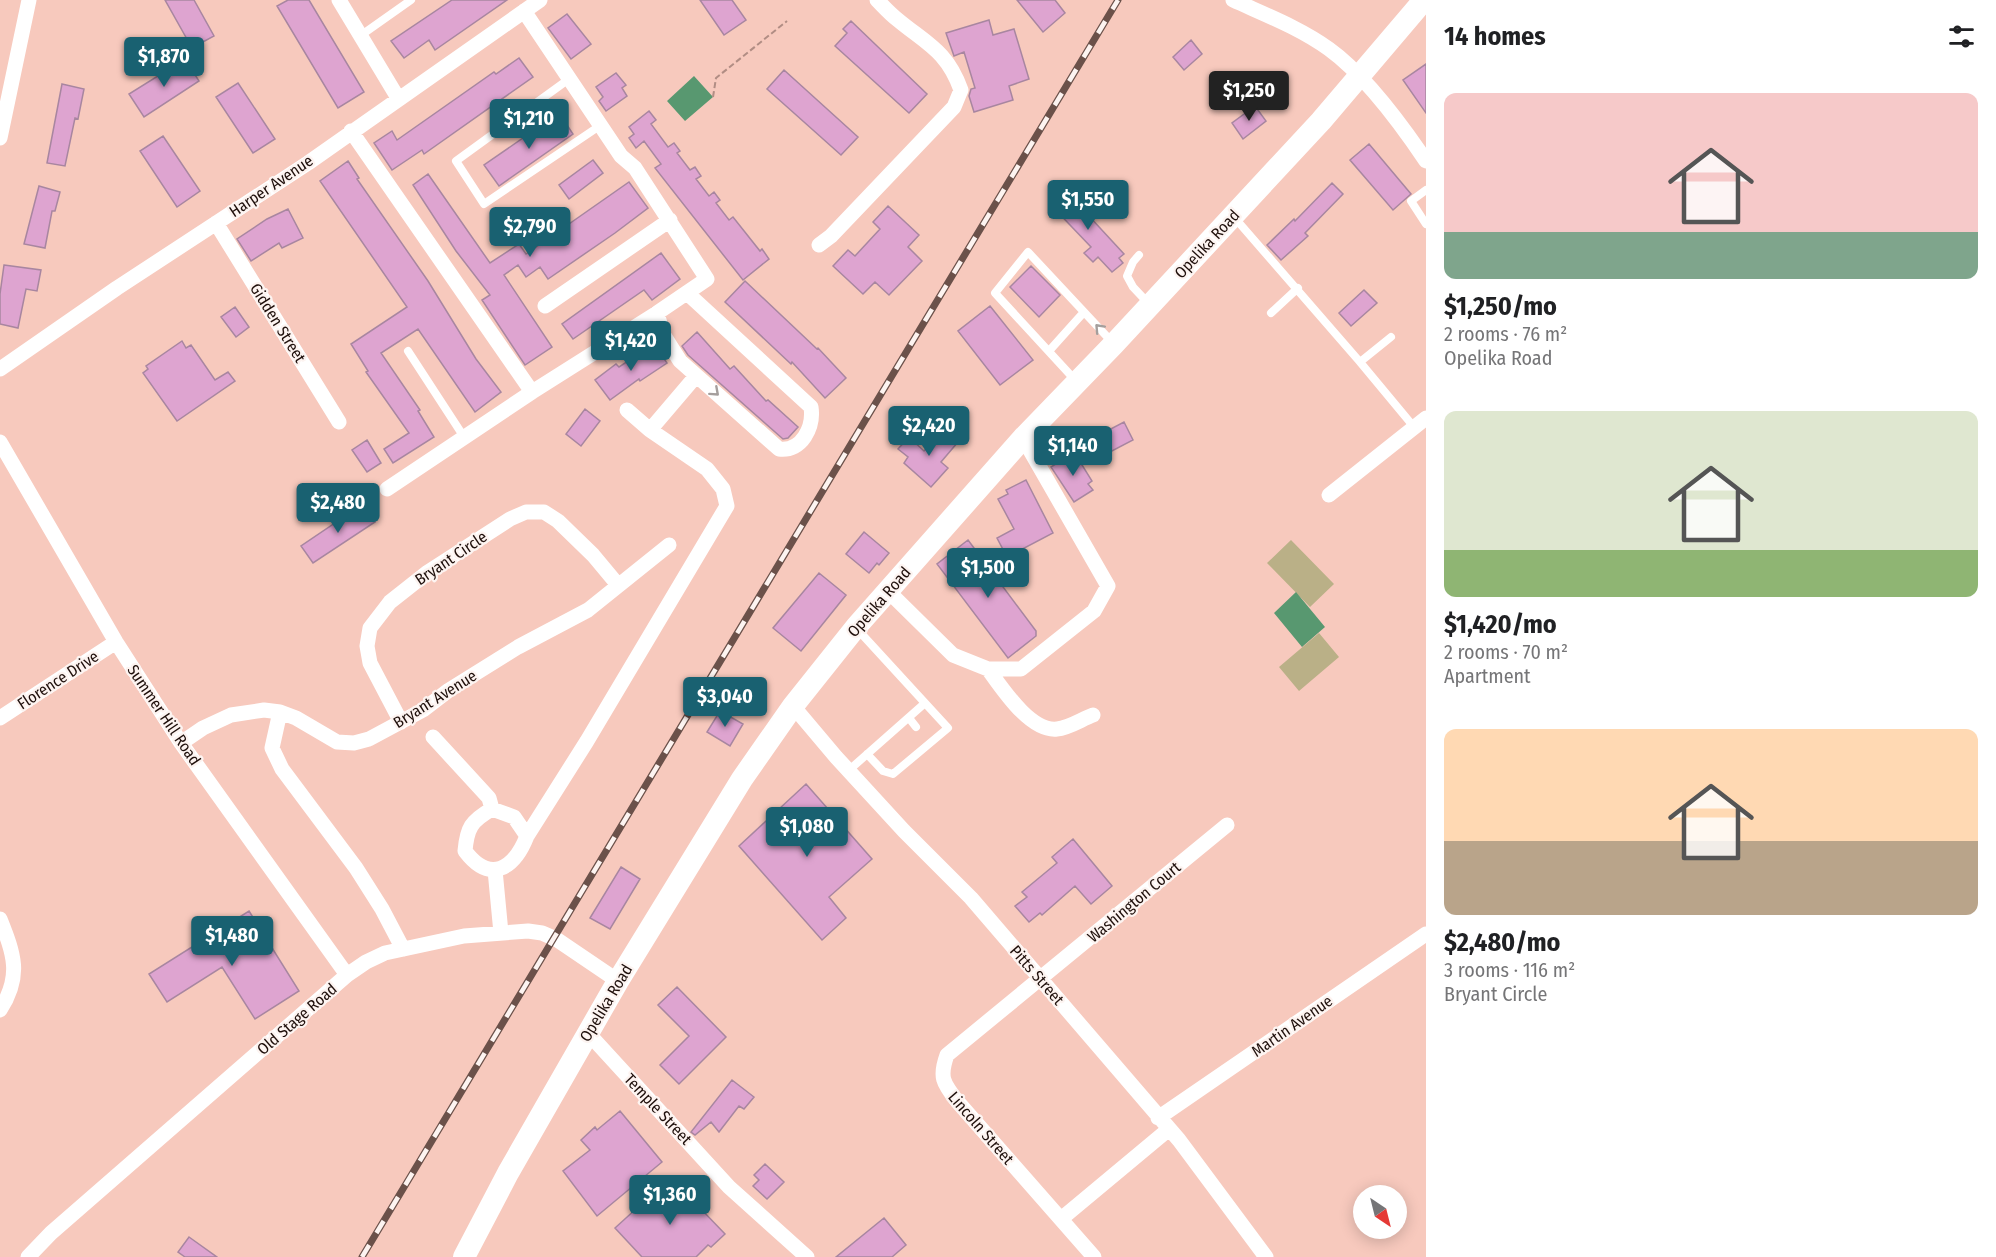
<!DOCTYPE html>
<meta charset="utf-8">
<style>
:root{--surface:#fff;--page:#f2f2f2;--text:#202124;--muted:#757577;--accent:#196171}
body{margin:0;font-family:"Fira Sans Condensed",sans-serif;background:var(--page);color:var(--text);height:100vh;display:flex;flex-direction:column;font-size:22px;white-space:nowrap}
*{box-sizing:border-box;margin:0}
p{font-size:20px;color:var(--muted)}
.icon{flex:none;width:33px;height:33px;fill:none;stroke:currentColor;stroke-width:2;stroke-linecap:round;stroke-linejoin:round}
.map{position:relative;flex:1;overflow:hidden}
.drawer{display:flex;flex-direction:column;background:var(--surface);width:570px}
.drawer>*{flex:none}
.needle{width:39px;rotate:145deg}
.fabs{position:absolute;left:1353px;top:1185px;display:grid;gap:12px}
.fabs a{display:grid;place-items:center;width:54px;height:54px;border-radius:50%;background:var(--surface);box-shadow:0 3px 15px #0003;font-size:30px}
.price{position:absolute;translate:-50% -51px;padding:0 14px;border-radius:6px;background:var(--accent);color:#fff;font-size:20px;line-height:39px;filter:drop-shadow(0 2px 3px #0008)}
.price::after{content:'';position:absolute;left:50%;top:36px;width:18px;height:14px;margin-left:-9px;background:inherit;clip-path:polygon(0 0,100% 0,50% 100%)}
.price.selected{background:#222;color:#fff}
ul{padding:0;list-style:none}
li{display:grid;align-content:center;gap:12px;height:318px;padding:0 18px}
li span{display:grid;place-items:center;height:186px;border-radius:12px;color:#555}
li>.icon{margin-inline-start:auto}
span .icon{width:108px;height:108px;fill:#fffc;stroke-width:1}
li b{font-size:26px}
h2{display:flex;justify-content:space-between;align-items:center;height:72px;padding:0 18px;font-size:26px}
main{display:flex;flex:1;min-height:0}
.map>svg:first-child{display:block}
</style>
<main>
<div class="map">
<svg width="1426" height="1257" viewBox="0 0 1426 1257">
<rect width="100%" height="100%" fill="#f7c9bd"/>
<path fill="#bab087" d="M1291,540L1334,584L1310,607L1267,563Z
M1319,633L1339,657L1299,691L1279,667Z"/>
<path fill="#589870" d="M694,76L713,97L685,121L667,101Z
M1296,592L1325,627L1302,647L1274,613Z"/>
<path fill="#dea4d0" stroke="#a886a0" stroke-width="1.5" d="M165,0H194L214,36L192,48Z
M288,0H309L364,92L338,108L277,6Z
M452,0H507L435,50L429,40L404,58L391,41Z
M700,0H732L746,20L724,35Z
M1017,0H1055L1065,13L1043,32Z
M567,14L591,44L571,59L548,28Z
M989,20L993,35L1014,29L1029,79L1009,86L1013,100L974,112L969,96L971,89L975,88L964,52L954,56L946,33Z
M851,21L927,94L909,113L835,46L847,33L843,29Z
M1191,40L1202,54L1184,70L1173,57Z
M519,58L533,77L424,154L422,150L392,170L374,143L392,131L397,140L494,72L496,74Z
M185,59L199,81L144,117L129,94Z
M1426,64V113L1403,80Z
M784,70L858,137L841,155L767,89Z
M616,73L626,85L622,88L627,96L606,111L599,101L603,97L596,87Z
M238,83L275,139L253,153L216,97Z
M62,84L84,89L78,119L75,118L65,166L47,163Z
M1255,106L1266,121L1243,139L1232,123Z
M649,111L656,120L651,124L668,147L674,143L680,151L677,153L690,170L695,167L701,176L696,179L709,196L714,192L720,200L716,203L729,220L733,217L760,251L762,249L769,259L743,280L655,168L661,164L644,141L636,148L629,138L634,134L629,127Z
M559,113L573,134L499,186L484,165Z
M163,136L200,191L177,207L140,151Z
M1369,144L1411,194L1393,210L1350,160Z
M593,160L603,173L569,199L559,185Z
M348,161L359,178L357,179L428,281L476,359L501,392L475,412L418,329L381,353L420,410L418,411L434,437L393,463L384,449L409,433L366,372L368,371L351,344L407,307L320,181Z
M428,174L490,263L519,244L526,254L629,182L648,208L615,233L548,279L540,267L526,277L518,265L504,275L552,347L525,365L482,300L490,295L456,251L413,185Z
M1332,183L1343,194L1305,233L1308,236L1281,260L1267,245L1294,219L1295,221Z
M39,186L60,192L55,211H52L45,248L24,244Z
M1064,189L1124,254L1119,258L1123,263L1112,272L1098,257L1093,262L1084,253L1091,247L1049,203Z
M888,206L919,235L908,247L922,261L889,295L875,282L863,294L833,266L848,250L855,256L880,229L873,222Z
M288,209L303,238L282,248L279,243L251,261L237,239L267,219Z
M661,253L680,279L652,300L644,290L573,339L562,324Z
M4,265L41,270L37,291L26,289L18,328L0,324V294Z
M1031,266L1060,295L1039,317L1010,287Z
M745,281L817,349L818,348L846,378L825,398L792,362L791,364L725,302Z
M1364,290L1377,303L1351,326L1339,313Z
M990,306L1033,360L1000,385L958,331Z
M235,307L249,327L236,337L221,317Z
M697,332L730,369L734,366L766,401L768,400L798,427L788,438L783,439L688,355L682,346Z
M182,341L186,348L191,345L215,380L228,372L235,381L177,421L143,373L148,369L146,366Z
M654,344L667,363L640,381L639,379L610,400L595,380L616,364L619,367Z
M585,409L600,421L581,446L566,434Z
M1124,422L1133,440L1110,452L1101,434Z
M944,429L958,442L941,462L948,468L931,487L904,463L908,457L898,449L909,437L924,451Z
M367,440L381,463L367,472L352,450Z
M1074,452L1092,481L1088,484L1093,490L1074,502L1051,467Z
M1026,480L1053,533L1007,557L997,538L1014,529L998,499L1008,494L1006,490Z
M363,504L375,522L313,563L301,546Z
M864,532L889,553L879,565L877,563L869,573L846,554Z
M968,540L1036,631V636L1008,658L937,564Z
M819,573L846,595L801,651L773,628Z
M720,711L743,724L730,746L707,732Z
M806,784L872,859L829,897L846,918L822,940L739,846Z
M1073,839L1112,886L1091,904L1075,886L1042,915L1040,913L1029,922L1015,906L1027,897L1022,892L1057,863L1052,857Z
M621,867L640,879L610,929L590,918Z
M249,911L299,991L255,1019L222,967L167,1002L149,974Z
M677,987L726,1037L679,1084L660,1065L689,1036L658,1005Z
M732,1080L754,1097L744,1109L739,1106L719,1132L711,1122L695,1135L691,1132Z
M620,1111L662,1162L597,1216L563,1171L590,1150L581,1140L595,1127L597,1130Z
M765,1164L784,1182L767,1199L753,1186L759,1180L754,1175Z
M673,1180L725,1234L711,1247L708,1245L696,1257H642L615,1228L648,1198L651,1201Z
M884,1218L906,1245L892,1257H836Z
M189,1237L217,1257H185L178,1252Z"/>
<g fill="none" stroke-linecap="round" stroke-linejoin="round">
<path stroke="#b18d84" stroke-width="2" stroke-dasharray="6 3" stroke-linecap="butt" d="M713,97L716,78L787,21"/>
<path stroke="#fff" stroke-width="8" d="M360,36L411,0
M569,79L456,161L484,204L601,125
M1426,190L1411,201L1426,224
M1234,217L1360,362L1391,337
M1139,255L1133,262L1127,276L1133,287L1149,304
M1271,313L1298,288
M408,351L464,437
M1049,351L1084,312
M1360,362L1414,427
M1076,381L995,293L1028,252L1113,343
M909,718L916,727
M867,754L883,771L893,774L948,728L925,703
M848,771L925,703L858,630"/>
<path stroke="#fff" stroke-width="15" d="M339,0L398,98
M1233,0C1266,15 1300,28 1329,49C1365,75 1401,124 1426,161
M524,11L621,156L635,168L707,279L657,313L532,392
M351,131L532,392L387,489
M0,138L29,0
M216,223L339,422
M819,245L831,236L954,107L961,90C947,51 927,44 898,20C890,14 884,7 877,0
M545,306L670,220
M657,313L663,334L680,361L779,449C802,452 814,427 811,407L687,293
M0,369L117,288L308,163L540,0
M650,430L696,376
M0,442L116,642L181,743L347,975
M1329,495L1426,418
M888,591L953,655L988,669H1021L1094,611L1108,586L1023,438
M988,669C1002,688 1030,732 1057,729C1069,728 1082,719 1093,715
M793,706L836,757L904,831L971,898L1179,1140L1266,1257
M280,712L272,748L282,769L356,868L382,909L403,949
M0,718L116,642
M401,722L370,663L367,646L370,628L390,602L428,572L510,519L526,512H544L558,521L593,555L618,585
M433,737L489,798L492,809L514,817L527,836L587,741L727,506L723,489L707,469L650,430L627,410
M181,743L203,728L231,715L264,710L280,712L296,718L337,742L354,743L369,739L423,710L449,690L518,647L588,610L669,545
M492,809C471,821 467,828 465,851C490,884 514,869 527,836
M495,870L501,933
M0,919C14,954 22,976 0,1010
M588,1033L729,1187L807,1257
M1158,1118L1426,934
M1061,1219L1169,1129
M28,1257L51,1233L347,975L366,962L385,953L464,936L528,931L542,933L556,939L618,981
M1094,1257L957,1101C943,1083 939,1077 947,1055L1227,825"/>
<path stroke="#fff" stroke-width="22" d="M464,1257L508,1173L618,981L742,779L793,706L856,627L1023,438L1114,344L1321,121L1424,0"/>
<defs>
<path id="rail" d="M362,1257L1118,0"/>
</defs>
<use href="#rail" stroke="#6b514a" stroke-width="7"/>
<use href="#rail" stroke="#fdf4f1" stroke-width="4.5" stroke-dasharray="14" stroke-linecap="butt"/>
</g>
<defs><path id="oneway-chevron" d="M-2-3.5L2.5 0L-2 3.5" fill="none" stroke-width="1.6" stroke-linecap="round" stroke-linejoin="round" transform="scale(1.5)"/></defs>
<g stroke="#a59f9d">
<use href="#oneway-chevron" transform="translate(1099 328) rotate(-133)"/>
<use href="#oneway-chevron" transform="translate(715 392) rotate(42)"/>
</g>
<g text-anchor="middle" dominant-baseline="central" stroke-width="4.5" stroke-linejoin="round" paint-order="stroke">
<g font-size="16" fill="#1e0f0b" stroke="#fdf4f1">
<text transform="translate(271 186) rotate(-34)">Harper Avenue</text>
<text transform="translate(1207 244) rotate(-47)">Opelika Road</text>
<text transform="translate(278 323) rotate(58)">Gidden Street</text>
<text transform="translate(451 558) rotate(-34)">Bryant Circle</text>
<text transform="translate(879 602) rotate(-49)">Opelika Road</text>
<text transform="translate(58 680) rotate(-33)">Florence Drive</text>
<text transform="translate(435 699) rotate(-32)">Bryant Avenue</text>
<text transform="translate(164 715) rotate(56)">Summer Hill Road</text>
<text transform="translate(1134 902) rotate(-40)">Washington Court</text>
<text transform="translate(1037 975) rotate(49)">Pitts Street</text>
<text transform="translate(606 1003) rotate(-59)">Opelika Road</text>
<text transform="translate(297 1019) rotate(-41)">Old Stage Road</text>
<text transform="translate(1292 1026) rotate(-35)">Martin Avenue</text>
<text transform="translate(658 1109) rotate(47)">Temple Street</text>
<text transform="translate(981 1128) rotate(49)">Lincoln Street</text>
</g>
</g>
</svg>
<div class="fabs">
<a><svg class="needle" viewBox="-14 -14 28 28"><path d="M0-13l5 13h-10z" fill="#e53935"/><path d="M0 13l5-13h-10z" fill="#757577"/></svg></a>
</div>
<b class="price" style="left:164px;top:88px">$1,870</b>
<b class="price selected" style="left:1249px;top:122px">$1,250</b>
<b class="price" style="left:529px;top:150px">$1,210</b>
<b class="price" style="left:1088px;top:231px">$1,550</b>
<b class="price" style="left:530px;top:258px">$2,790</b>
<b class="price" style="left:631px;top:372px">$1,420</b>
<b class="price" style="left:929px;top:457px">$2,420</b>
<b class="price" style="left:1073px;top:477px">$1,140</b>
<b class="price" style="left:338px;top:534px">$2,480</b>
<b class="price" style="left:988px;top:599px">$1,500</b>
<b class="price" style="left:725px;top:728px">$3,040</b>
<b class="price" style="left:807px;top:858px">$1,080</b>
<b class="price" style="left:232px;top:967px">$1,480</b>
<b class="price" style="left:670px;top:1226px">$1,360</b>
</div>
<section class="drawer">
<h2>14 homes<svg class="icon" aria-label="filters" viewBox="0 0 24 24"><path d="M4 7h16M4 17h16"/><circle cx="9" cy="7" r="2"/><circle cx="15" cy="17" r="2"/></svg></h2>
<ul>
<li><span style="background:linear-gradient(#f6c9c9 75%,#7fa58c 0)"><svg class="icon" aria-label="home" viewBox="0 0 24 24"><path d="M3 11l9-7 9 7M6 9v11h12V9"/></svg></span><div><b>$1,250/mo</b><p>2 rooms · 76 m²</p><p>Opelika Road</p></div></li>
<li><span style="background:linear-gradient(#dfe7d0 75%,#8fb573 0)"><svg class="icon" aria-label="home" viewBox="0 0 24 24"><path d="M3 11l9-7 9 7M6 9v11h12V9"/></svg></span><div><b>$1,420/mo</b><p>2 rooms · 70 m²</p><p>Apartment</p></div></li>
<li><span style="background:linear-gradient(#ffd9b3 60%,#b9a48a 0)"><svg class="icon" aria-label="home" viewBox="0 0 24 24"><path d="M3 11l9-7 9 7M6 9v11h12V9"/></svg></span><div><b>$2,480/mo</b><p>3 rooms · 116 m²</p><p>Bryant Circle</p></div></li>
</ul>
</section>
</main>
